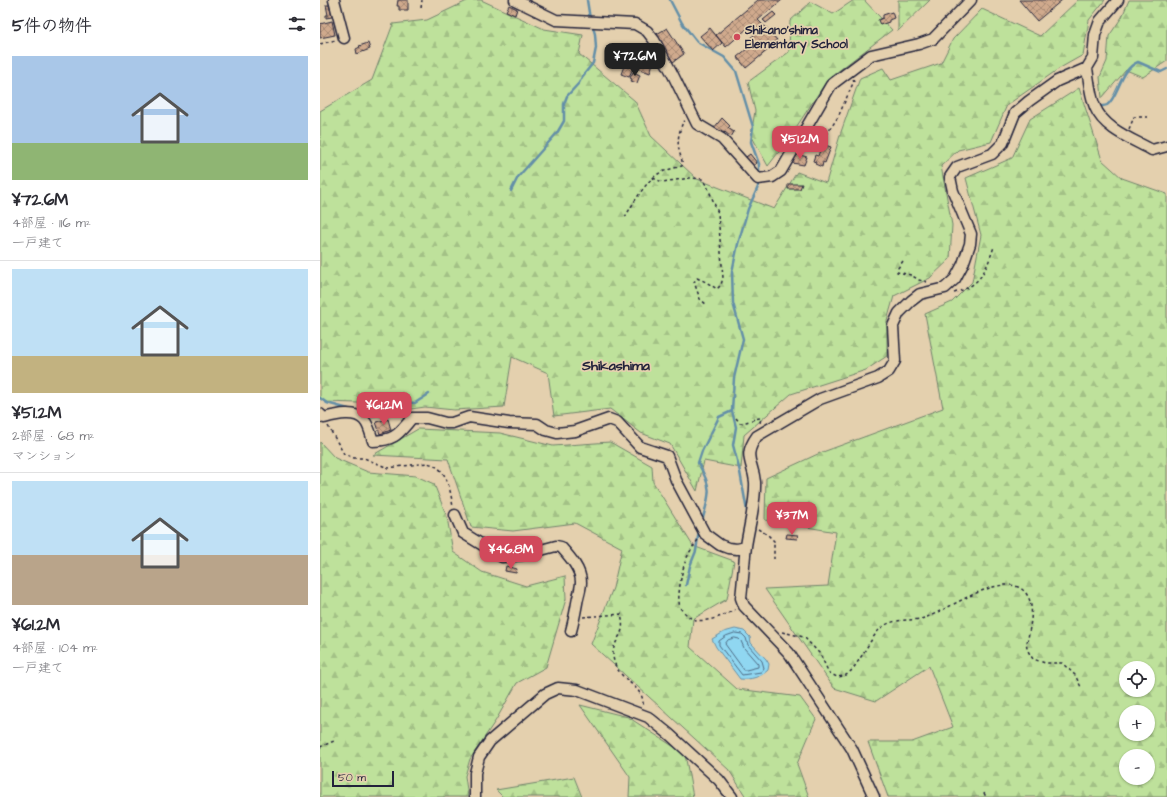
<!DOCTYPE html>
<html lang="ja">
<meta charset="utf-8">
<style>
:root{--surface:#fff;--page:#f7f7f7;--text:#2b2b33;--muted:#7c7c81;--line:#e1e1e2;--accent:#d1495b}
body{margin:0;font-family:"Architects Daughter","Klee One",sans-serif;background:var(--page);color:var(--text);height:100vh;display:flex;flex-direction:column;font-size:15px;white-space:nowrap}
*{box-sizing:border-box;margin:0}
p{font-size:13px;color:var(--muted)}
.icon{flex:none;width:22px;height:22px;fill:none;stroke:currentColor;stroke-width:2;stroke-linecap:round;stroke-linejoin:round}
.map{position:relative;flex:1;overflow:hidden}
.side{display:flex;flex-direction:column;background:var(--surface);width:320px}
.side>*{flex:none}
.controls{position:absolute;left:799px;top:661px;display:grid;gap:8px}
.controls a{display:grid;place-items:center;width:36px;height:36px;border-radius:50%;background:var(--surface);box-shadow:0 1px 3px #0004;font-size:20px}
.scale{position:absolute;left:12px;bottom:10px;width:62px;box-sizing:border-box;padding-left:4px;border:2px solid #22223b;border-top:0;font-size:11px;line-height:14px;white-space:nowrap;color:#22223b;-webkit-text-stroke:3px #e4d0ae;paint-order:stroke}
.price{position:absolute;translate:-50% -34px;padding:0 9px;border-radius:8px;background:var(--accent);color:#fff;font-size:13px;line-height:26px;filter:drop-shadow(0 1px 2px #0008)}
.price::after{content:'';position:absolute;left:50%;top:24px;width:12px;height:9px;margin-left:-6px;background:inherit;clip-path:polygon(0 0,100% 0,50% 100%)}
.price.selected{background:#222;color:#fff}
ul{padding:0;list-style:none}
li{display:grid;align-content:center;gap:8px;height:212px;padding:0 12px}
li+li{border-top:1px solid var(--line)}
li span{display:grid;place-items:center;height:124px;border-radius:0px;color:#555}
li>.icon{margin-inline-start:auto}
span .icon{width:72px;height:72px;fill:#fffc;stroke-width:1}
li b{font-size:17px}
h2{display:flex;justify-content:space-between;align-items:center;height:48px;padding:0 12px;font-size:17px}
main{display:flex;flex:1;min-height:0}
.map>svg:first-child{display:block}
</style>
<main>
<section class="side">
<h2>5件の物件<svg class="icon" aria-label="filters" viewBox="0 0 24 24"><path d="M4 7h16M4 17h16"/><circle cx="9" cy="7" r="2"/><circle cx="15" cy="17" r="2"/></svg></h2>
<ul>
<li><span style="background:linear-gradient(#a9c7e8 70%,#8fb573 0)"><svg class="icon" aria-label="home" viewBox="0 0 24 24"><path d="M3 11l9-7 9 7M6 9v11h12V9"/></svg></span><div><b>¥72.6M</b><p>4部屋 · 116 m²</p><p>一戸建て</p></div></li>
<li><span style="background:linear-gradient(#bfe0f5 70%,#c2b280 0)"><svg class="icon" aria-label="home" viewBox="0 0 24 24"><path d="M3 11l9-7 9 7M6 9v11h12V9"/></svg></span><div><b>¥51.2M</b><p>2部屋 · 68 m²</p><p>マンション</p></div></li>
<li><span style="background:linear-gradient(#bfe0f5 60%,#b9a48a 0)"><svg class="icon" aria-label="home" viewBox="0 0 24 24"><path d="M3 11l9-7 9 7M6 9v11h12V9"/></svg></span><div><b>¥61.2M</b><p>4部屋 · 104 m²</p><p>一戸建て</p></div></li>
</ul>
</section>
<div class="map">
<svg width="847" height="797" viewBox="0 0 847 797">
<defs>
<pattern id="forest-firs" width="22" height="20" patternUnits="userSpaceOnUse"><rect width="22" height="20" fill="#bee19b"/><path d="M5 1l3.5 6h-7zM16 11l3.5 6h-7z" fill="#a3c186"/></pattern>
<pattern id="building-cross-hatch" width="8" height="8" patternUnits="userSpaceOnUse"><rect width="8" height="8" fill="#d0aa8d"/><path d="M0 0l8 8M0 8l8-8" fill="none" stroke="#a88a74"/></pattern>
</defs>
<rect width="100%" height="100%" fill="#e4d0ae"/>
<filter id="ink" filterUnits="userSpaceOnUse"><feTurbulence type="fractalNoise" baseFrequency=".025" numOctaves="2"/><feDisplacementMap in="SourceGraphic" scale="8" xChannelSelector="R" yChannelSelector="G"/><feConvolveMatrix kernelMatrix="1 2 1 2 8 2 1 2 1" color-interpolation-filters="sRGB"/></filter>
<g filter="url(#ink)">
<path fill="url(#forest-firs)" stroke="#70826b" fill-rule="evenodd" d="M149,0H161L224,29L263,35L259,54L315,101L331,136L377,179L454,209L477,172L506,183L521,132L540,78L563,68L571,80L621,63L633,39L662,9L720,36L758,0H785L769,20L763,55L740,68L687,105L671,142L638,150L621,166L632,225L630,259L610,278L574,296L567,321V356L546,370L471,394L424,435L421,468L384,461L377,491L350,444L321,433L290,409L234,416L228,373L192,357L184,407L134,410L105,407L84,410L38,403L4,402L0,398V111L52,80L73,24L107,20Z
M534,0H544L572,30L508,79L465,144L448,166L431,135L435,111L428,82L469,52L470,21L491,2L513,14Z
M578,0H610L578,31Z
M809,0H847V61L823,77L806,70L782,98L780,77L787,61L789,36L802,17Z
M759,88L782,160L802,178L847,194V797H568L548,742H592L633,727L609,666L556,701L514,688L445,589L508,586L516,532L445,520L446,478L500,453L623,408L605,314L632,302L652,282L661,235L646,178L692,158L710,119ZM806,668H828V690H806ZM806,712H828V734H806ZM806,756H828V778H806Z
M98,429L180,433L233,446L290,442L332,466L333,482L373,546L414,561L407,599L373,619L370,647L417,689L480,697L496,719L477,764L489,797H426L409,770L271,644L293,588L302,548L255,523L193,531L151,527L128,459L53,455Z
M0,442L15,458L48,472L96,476L114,484L127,517L133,552L162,572L206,586L245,576L246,599L226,667L197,683L176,720L150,759L145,776L148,797H0Z
M260,705L308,717L365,754L373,797H309L310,777Z
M254,777L262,797H183L176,790Z"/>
<path fill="#90d7f1" stroke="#648fa8" d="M415,629L424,631L430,637L431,643L446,659L449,664L448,670C441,677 430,680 420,679L396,647L392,639L404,632Z"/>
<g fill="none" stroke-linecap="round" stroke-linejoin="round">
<path stroke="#4e6a84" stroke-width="1" d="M415,633L422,634L426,638L428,645L442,661L444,668L441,672L422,675L399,645V641L406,636Z
M415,638L419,639L421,641L424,648L438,664V667L426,670H424L405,644L408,640Z"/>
<path stroke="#648fa8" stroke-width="2.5" d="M267,0L270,19
M350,0L362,23L377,42L404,57L416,71L433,127L431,142L439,164V175
M778,107C781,106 785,106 787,105C798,98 800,69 818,62L841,72L847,69
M191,191L198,177L237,133L244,121V104L247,96L259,83L262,77L273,63L276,48L275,34L272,24
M0,398L7,403L32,410
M45,417H47L60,414L84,402L95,403L109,394
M427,511L420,472L413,445L416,427L412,411L414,378L423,339L413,303L412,272L418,244L428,209L438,187V180
M382,521C390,493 393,489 378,463L382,451L399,417L412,411
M366,585L370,566L376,551L379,530"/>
</g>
<path fill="url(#building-cross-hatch)" stroke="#22223b" d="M78,0H88V10H79V6H77Z
M438,0H462L438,20L444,26L434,34L429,27L406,47L396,35Z
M699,0H742L717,21Z
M6,5H9L12,17L6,18V15H8Z
M189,5L197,9L195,15L186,11Z
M453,12L456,15L446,23L443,20Z
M572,12L574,18L569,20V22L560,25L558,20L563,18V15Z
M12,21L15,35L0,38V24Z
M445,26L457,40L448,48L449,49L426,68L417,57L433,44L429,39Z
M347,28L364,54L353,62L335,35Z
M390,28L402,43L393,51L380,36Z
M48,43L50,49L37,54L36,49L40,47L39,46Z
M327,47L338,51L336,55L339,56L336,64L333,63L330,73L317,68L320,60L317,59L321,48L326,50Z
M310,50L319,54L309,77L301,74Z
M313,72L320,75L317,83L311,81L312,79L310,78Z
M402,118L410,126L408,128L414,132L411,137L405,132L404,133L394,128Z
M502,144L511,147L505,163L503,162L502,167L495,164L496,162L493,161L495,155L498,156Z
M430,154L437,163L430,168L423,159Z
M477,154L487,157L484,165L472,163Z
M468,184H482L480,189H468Z
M68,419L71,430L60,434L56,422Z
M467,534L478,535L477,539L466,538Z
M186,566L197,569L196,573L185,571Z"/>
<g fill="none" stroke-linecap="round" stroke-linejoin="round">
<defs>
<path id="minor" d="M14,0L24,38
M195,0L236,20L315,24L327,31L334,40L352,73L377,124L402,139L438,179L452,177L461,171L511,85L551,55L599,44L613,39L651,0
M767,68C769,81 770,95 775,107C784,129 812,139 832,150L847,146
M0,414L4,418C16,415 35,410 44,420C49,425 51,435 53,441C76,440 78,434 92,418H107L126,423H132L149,417L189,423L217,424L226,430L237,433L255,431L289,419L297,422L320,447L347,456L356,480L385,534L400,545L408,548L417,549L426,547
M135,515L143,533L182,557L202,555L236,546L241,547C249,556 261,569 261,582C261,589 258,596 257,603C255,614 254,620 251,631
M155,797V773L159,757L170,741L225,694L238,688L257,690L328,717L349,734L399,780L412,797
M554,797L532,749L469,653L424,606L421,598C423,581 424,563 426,546C429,526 436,502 435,482C433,461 422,457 437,436L500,399L558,378L569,371L575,361L573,326L579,313L591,301L600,294L625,288L635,279L643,264L650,244L651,234L633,191L630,177L637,167L672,154L683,143L695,113L709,101L737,81L767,68L773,58L775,35L780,21L798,0"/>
</defs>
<use href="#minor" stroke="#22223b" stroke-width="13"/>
<path stroke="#22223b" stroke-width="1.5" stroke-dasharray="3 3" stroke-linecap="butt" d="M101,8L102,0
M0,44L16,40
M809,129L814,117H829
M503,140L518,117L534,81L533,79
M333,178L342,182L370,178L382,179L388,188L398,213L403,278L401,285L397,289L386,282L377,278L374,282L380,299L387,305
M305,217C313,204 325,182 338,174C345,170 354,168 362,166C363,160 360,156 359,150C357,140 359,132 363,122L365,121
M583,261L578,268L577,272L591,275L599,280L607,282
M634,293C661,285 665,272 674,247
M416,418L420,423C427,423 434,418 441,418L440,423
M8,426L24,454L34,458H44L68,468L107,463C128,467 130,490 133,507
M438,529L448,535L454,541V559
M378,540C367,553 362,568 360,585C359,593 358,600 360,607C361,610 364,612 366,614C378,628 402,616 415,610
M263,617L301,614C302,619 303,624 302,630C298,641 290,648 294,661C299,679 316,683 322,697C323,700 323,704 324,707
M462,632L484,637L500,654L509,673L517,677C520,677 524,676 526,675C537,669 549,639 561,628C576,616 592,623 607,617C630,609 684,569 705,592C716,605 710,624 708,639C707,642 706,646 707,648C708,652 711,656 713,659L725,663H742L755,675L761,687
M0,747L14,741
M664,793L666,797"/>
<use href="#minor" stroke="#e4d0ae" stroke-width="10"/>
</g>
</g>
<circle fill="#d1495b" stroke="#e4d0ae" stroke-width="1.5" cx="417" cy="37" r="4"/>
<g text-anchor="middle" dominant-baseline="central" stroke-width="3.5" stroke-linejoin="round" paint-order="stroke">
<g font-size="12" font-weight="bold" fill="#22223b" stroke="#e4d0ae" text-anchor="start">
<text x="425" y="30">Shikano'shima<tspan x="425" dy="14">Elementary School</tspan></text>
</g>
<g font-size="14" font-weight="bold" fill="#22223b" stroke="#e4d0ae">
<text x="296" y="366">Shikashima</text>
</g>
</g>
</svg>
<div class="controls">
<a><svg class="icon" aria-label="locate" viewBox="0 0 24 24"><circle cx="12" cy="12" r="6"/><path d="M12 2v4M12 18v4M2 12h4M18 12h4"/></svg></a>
<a>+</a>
<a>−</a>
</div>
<div class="scale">50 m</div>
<b class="price selected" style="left:315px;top:77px">¥72.6M</b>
<b class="price" style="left:480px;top:160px">¥51.2M</b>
<b class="price" style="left:64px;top:426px">¥61.2M</b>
<b class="price" style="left:472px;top:536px">¥37M</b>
<b class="price" style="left:191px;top:570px">¥46.8M</b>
</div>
</main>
